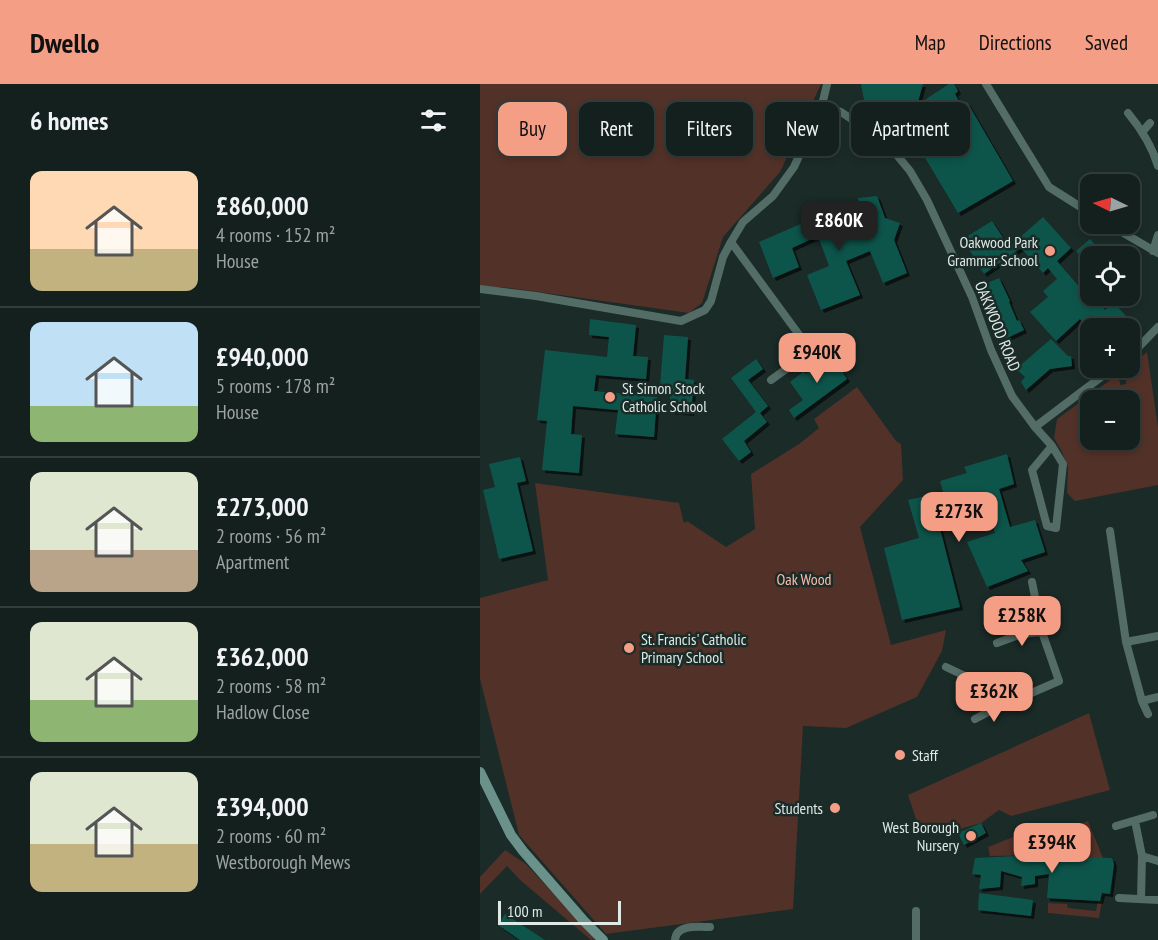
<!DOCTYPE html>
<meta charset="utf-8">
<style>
:root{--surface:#14201e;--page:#212d2b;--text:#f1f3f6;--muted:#9da3a4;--line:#333e3c;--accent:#f49e86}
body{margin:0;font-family:"PT Sans Narrow",sans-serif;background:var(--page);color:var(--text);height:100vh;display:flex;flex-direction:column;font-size:22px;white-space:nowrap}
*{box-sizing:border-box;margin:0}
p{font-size:20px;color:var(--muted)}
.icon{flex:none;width:33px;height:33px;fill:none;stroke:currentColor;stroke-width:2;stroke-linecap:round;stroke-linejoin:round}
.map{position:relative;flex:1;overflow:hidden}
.side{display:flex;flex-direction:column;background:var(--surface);width:480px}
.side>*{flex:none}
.hud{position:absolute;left:18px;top:18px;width:570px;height:54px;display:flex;gap:12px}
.needle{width:39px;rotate:275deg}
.tools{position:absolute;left:600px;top:90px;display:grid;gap:12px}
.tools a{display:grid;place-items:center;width:60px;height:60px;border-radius:12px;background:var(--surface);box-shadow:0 3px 9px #0003,0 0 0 2px var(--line);font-size:30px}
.scale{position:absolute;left:18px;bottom:15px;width:123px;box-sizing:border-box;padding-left:6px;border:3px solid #dfeae7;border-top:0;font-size:16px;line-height:21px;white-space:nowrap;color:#dfeae7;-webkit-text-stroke:4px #1a2b28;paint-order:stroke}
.price{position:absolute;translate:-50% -51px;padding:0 14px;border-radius:12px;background:var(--accent);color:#111;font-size:20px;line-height:39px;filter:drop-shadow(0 2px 3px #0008)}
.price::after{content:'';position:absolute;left:50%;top:36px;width:18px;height:14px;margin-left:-9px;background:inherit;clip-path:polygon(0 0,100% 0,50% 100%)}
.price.selected{background:#222;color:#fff}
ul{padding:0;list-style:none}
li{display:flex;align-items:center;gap:18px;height:150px;padding:0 30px}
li+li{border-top:2px solid var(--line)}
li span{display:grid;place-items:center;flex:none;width:168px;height:120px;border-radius:12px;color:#555}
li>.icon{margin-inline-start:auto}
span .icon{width:72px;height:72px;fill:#fffc;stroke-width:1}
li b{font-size:26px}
h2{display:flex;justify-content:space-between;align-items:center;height:72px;padding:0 30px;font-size:26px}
.pill{padding:0 21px;border-radius:12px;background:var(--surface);box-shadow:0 3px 9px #0003,0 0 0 2px var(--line);font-size:21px;line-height:54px}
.pill.selected{background:var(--accent);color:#111}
header{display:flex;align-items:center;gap:36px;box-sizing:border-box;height:84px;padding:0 30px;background:var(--accent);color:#111}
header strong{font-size:28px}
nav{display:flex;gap:33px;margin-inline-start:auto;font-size:21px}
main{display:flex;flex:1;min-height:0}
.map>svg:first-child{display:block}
</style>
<header>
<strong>Dwello</strong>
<nav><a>Map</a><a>Directions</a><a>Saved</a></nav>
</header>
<main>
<section class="side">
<h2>6 homes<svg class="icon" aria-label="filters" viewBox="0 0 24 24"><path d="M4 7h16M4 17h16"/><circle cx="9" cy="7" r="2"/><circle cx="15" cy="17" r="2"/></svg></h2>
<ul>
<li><span style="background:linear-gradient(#ffd9b3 65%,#c2b280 0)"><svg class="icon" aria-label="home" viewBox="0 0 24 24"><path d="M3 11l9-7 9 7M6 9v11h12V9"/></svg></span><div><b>£860,000</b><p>4 rooms · 152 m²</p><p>House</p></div></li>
<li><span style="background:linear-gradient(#bfe0f5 70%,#8fb573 0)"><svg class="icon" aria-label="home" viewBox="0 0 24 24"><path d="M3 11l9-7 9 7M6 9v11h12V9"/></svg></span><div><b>£940,000</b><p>5 rooms · 178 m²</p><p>House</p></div></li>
<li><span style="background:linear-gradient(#dfe7d0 65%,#b9a48a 0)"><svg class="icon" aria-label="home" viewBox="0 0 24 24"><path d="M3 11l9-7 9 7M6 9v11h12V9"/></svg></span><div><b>£273,000</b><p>2 rooms · 56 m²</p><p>Apartment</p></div></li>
<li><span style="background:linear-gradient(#dfe7d0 65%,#8fb573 0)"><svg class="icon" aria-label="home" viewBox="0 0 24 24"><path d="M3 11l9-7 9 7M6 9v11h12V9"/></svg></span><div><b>£362,000</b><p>2 rooms · 58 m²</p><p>Hadlow Close</p></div></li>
<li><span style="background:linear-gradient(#dfe7d0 60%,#c2b280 0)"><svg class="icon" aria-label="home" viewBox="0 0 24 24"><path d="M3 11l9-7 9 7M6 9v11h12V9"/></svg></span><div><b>£394,000</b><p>2 rooms · 60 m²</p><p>Westborough Mews</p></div></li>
</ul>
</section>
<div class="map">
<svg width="678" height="856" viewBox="0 0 678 856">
<defs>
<filter id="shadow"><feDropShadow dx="3" dy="3" stdDeviation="0" flood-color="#0009"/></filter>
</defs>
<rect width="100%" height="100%" fill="#1a2b28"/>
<path fill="#523128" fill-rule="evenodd" d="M0,0H341L300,88L243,153L222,219L209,229L30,204L0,202Z
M667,268L678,343V401L595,417L587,409L588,383L582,368L574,354L577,335L633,294H637L640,298V301L646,300L647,284H650V282ZM610,316H650V356H610Z
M377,303L416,357L421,360L423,396L380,443L411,561L466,546L462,567L437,613L366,644L323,642L313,825L126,850L39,751L0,595V514L68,496L55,399L199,419L204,439L207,437L246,463L275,445L271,390L319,360L339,344L334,335Z
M609,629L630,706L531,732L519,726L501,739L476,746L439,744L428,711Z
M608,737L623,774L560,771L510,772L508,763L548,747L552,760Z
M25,766L46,780L116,855L111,856L40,796L27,782L0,810V793Z
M618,817H622L619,834L568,829V819L587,820L588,824L616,827Z"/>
<path fill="#0f554b" filter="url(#shadow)" d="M381,0H443L437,21L469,0H474L478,7L475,10L481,21L487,18L533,97L478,129L431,50L450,39L386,26Z
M397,112L405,134L420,139L414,156L427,189L403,199L390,167L366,177L380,211L341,226L327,191L349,182L338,152L312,164L319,183L293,194L279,158L346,129L356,153L386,143L378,114Z
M563,133L591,164L577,177L603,207L610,200V212H619L615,215L625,226L634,219L648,234L636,244H608L600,235L576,257L550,228L568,213L563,207L577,195L568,184L563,189L541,164L504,190L483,155L512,137L529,163Z
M610,155L625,172H610V184L596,167Z
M519,194L530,217L529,218L537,237L539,236L544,246L523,256L518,246L521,245L503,201Z
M110,235L156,241L153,272L168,273L166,295L116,291L114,307L177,313L174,353L135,350L138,326L93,322L91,350L102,351L99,389L62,386L67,337L57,336L65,266L127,273L129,253L109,251Z
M184,251L208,253L205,295L214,296L211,329L189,327L191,303L180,302Z
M571,255L588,272H591L592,282L570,285L546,306L541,298L545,293L536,285Z
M351,271L367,295L314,334L309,326L323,316L310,298L323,288L326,290Z
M276,275L283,285L268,296L288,322L280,329L287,338L264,357L271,368L259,377L242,355L276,328L251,294Z
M527,370L534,400L519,405L530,443L555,436L565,468L541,476L548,487L507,503L487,458L515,449L501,408L454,421L480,523L422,536L404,464L439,454L428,416L463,408L460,397L487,389L484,383Z
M40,373L46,397L37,399L53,467L19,475L3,406L15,403L9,380Z
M501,739L506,749L484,761L478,749Z
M560,771L632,774L634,780L630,810L622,809L620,817L567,814L569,790L555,792V800L541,802L542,793L521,787L520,803L499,805L501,791L492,790L495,774Z
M499,809L553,816L551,832L498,826Z
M25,830L65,856H40L18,841Z"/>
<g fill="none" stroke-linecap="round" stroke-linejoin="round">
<path stroke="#536c66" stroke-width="8" d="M506,0L569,103L610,129
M342,21L361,28L407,59L430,87L447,116L492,213L511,266L532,312L555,343L572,362L583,380L576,444L567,442L552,386L572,362
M648,29C662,46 672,62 678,82
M663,47L670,39
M628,140L678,169
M251,158L331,267L291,296
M673,167L678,151
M0,205L56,212L201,237L225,226L231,217L243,173L251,158L263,138L293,112L314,83L342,21L347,0
M650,272L678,243
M555,343L633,284
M630,447L646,558L662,617L668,630
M646,558L678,552
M517,559L541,550L562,548
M466,583L485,592L498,621L510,627L579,597L562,548L552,498
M662,617L678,613
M495,635L510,627
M655,737L662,772L661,815
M636,742L673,731
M662,772L678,777
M639,814L678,816
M436,827V856
M195,856C196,840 218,843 230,843"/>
<path stroke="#6a928a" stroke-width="10" d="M0,688L31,751L43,767L104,837L123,856"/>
</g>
<g fill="#f49e86" stroke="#1a2b28" stroke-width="2">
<circle cx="570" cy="167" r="6"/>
<circle cx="130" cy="313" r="6"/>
<circle cx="149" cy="564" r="6"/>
<circle cx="420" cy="671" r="6"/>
<circle cx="355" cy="724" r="6"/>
<circle cx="491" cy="752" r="6"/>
</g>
<g text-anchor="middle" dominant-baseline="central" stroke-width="5" stroke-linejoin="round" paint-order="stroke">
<g font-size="16" fill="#dfeae7" stroke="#1a2b28" text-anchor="end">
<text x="558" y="158">Oakwood Park<tspan x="558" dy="18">Grammar School</tspan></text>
<text x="142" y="304" text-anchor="start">St Simon Stock<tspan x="142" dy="18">Catholic School</tspan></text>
<text x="161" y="555" text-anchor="start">St. Francis' Catholic<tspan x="161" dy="18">Primary School</tspan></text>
<text x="432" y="671" text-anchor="start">Staff</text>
<text x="343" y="724">Students</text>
<text x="479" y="743">West Borough<tspan x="479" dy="18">Nursery</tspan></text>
</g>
<g font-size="16" fill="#dfeae7" stroke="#1a2b28">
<text transform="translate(518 242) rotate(68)">OAKWOOD ROAD</text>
</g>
<g font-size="16" fill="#fcbcaa" stroke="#1a2b28">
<text x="324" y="495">Oak Wood</text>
</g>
</g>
</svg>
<div class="tools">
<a><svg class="needle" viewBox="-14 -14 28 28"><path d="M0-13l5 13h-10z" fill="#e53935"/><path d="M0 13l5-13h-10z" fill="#9da3a4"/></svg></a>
<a><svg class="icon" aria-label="locate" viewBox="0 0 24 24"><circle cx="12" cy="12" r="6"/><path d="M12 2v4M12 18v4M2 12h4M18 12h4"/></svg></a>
<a>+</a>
<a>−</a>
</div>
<div class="scale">100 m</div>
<b class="price selected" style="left:359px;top:168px">£860K</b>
<b class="price" style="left:337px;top:300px">£940K</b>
<b class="price" style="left:479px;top:459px">£273K</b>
<b class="price" style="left:542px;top:563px">£258K</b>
<b class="price" style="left:514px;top:639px">£362K</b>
<b class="price" style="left:572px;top:790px">£394K</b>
<div class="hud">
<a class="pill selected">Buy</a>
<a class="pill">Rent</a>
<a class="pill">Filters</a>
<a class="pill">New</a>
<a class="pill">Apartment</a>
</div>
</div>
</main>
